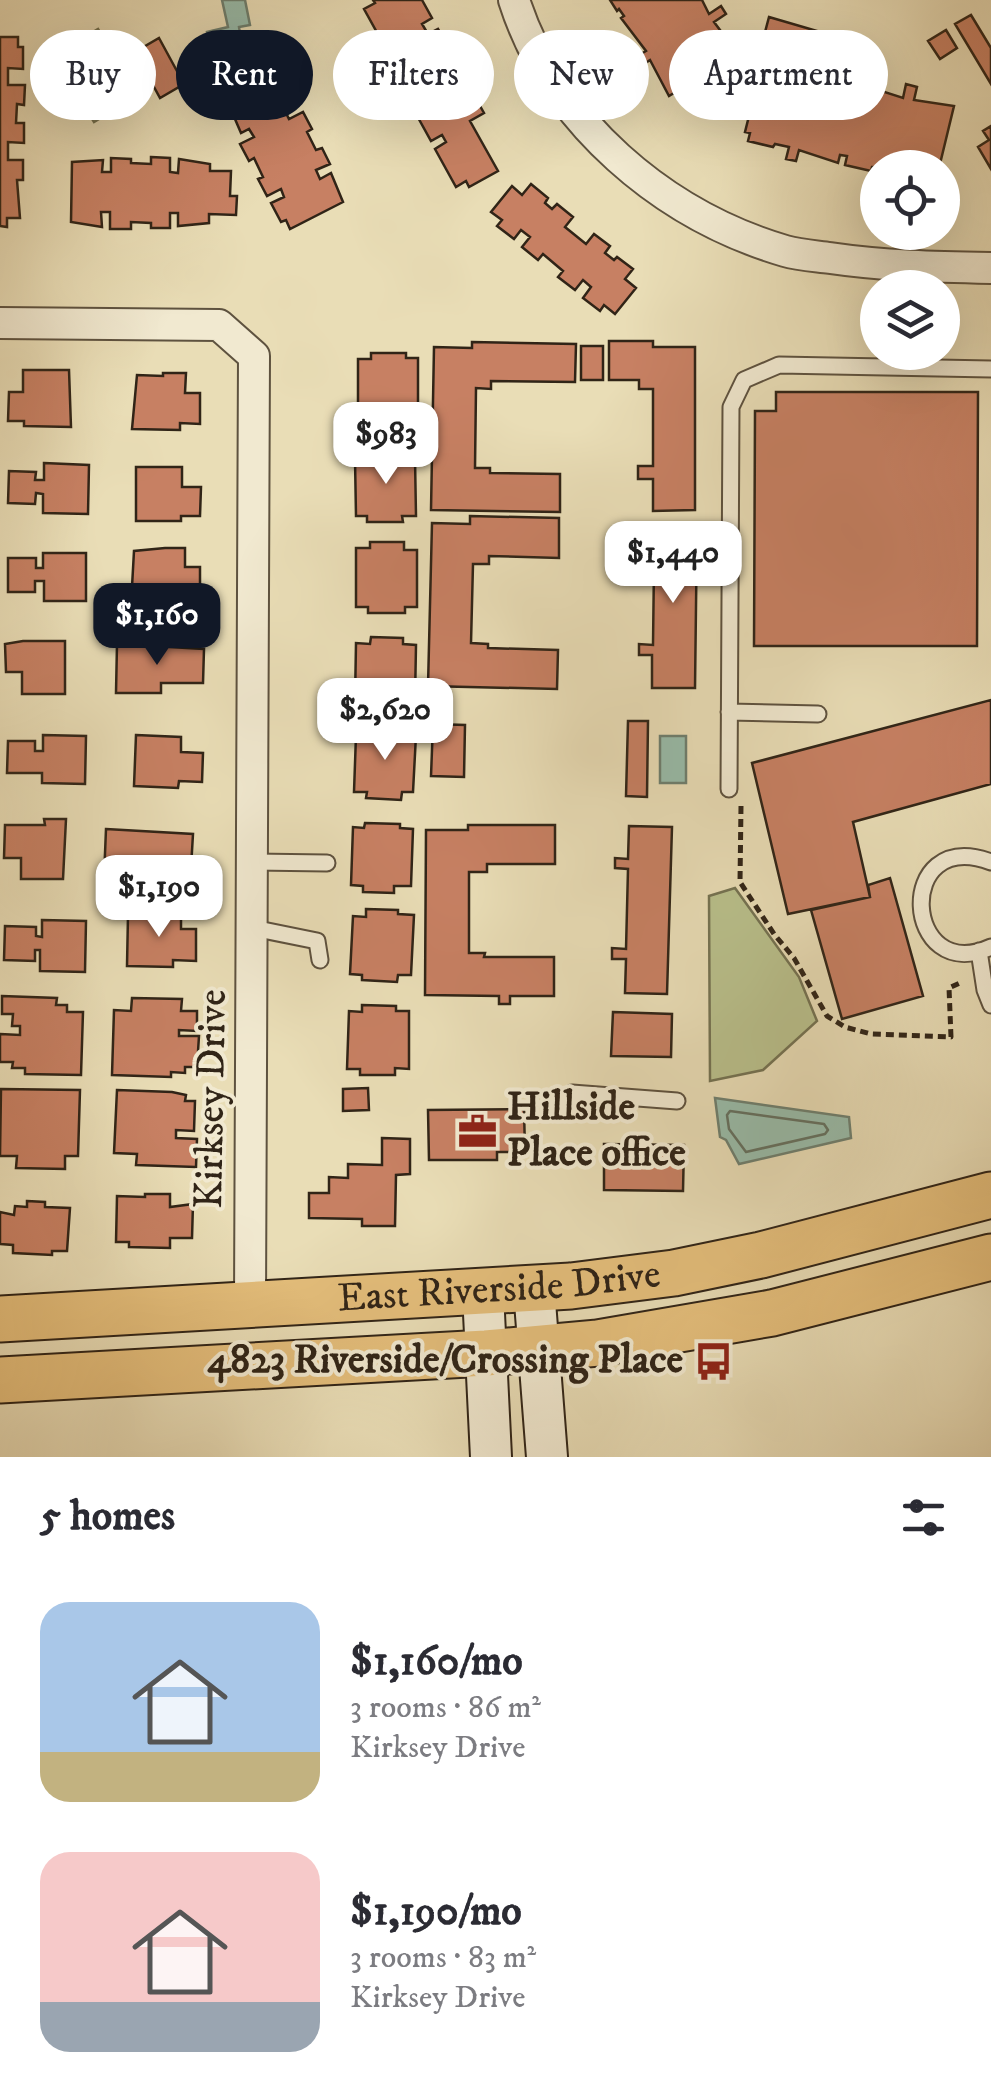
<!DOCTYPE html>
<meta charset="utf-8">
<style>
:root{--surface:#fff;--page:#f7f7f7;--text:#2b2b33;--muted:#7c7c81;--accent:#111827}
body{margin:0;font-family:"IM FELL DW Pica",serif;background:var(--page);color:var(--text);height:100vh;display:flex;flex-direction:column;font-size:38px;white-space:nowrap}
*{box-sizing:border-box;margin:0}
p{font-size:32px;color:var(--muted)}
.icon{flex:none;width:55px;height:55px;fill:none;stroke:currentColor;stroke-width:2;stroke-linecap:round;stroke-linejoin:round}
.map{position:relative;height:1457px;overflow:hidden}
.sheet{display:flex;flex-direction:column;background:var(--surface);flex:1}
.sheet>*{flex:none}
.hud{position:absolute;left:30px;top:30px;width:932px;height:90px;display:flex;gap:20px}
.tools{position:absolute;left:860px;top:150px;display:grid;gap:20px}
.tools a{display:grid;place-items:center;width:100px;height:100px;border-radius:50%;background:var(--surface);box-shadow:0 10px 40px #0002;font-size:50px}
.price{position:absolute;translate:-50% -85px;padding:0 22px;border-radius:20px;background:#fff;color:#222;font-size:32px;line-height:65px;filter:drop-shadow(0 2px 5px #0008)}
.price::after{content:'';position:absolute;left:50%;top:60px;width:30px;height:22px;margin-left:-15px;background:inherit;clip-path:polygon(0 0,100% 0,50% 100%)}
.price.on{background:var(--accent);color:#fff}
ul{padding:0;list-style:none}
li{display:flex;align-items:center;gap:30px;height:250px;padding:0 40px}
li span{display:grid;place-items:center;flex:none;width:280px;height:200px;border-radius:30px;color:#555}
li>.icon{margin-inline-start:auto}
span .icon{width:120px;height:120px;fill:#fffc;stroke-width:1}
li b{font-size:42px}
h2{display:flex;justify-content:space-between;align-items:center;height:120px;padding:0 40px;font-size:42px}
.chip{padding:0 35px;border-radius:45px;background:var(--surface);box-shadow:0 10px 40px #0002;font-size:35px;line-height:90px}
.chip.on{background:var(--accent);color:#fff}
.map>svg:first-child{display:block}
</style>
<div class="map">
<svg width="991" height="1457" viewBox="0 0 991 1457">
<rect width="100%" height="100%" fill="#e9ddb6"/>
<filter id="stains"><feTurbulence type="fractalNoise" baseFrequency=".002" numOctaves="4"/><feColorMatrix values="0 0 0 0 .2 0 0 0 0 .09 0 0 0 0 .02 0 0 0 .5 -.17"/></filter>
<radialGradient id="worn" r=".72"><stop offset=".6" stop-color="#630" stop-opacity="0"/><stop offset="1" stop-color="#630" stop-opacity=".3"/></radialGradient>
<path fill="#b9c08c" stroke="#747252" stroke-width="2.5" d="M98,29L138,95L94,122L54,56Z
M735,888L799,977L817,1021L763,1070L710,1081L709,896Z"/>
<path fill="#98bcaa" stroke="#6e7f6f" stroke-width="2.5" d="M222,0H245L250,25L239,27L242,46L211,52L207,32L228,27Z
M660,736H686V783H660Z
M715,1098L849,1117L851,1138L739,1164L726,1140L720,1137Z"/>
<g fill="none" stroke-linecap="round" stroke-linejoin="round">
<path stroke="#647060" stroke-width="2.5" d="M730,1111L824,1124L828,1130L825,1134L746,1152L729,1129L727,1115Z"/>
</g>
<path fill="#c78063" stroke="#302417" stroke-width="2.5" d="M373,0H422L432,18L422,24L428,34L438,29L459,64L447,71L453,81L463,76L484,113L470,121L498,171L469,187L466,181L456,187L435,149L446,142L442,135L431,141L410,103L422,96L417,86L407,92L387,55L398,48L394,40L384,45L364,9L375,3Z
M610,0H702L709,14L721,6L726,14L714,22L738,54L732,58L735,62L730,65L741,81L696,110L685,92L677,97L674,93L669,96L650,60L641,66L636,57L646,51L621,18L624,16L619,9L617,11Z
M971,15L991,48V84L955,24Z
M769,17L872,47L867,65L764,36Z
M946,30L957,48L940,59L928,41Z
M0,37H18V47H23V69L8,68V85H25L24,105L17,104L16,123H24V143L8,142V160H23V180H17L20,218H7V227L0,226Z
M159,38L184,84L160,98L135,52Z
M810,60L822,63L818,77L855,83L853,91L861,93L863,85L903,98L906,84L917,87L914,100L954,106L939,168L872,167L871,171L845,165L847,156L840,155L838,163L799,150L796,161L786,159L789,147L775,144L773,147L748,141L750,133L745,132L761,68L766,69L768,61L794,67L793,71L806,75Z
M280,79L297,105L285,111L289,119L303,112L312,129L307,132L316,150L322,148L330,164L316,170L320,179L331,173L343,202L290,229L286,220L281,222L271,203L284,197L281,189L267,196L258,179L263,177L254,158L249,161L240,144L254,137L249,129L241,133L229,105Z
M991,126V169L978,147L989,140L983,131Z
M151,157L170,158V172L178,173L179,159L210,164V171H231L230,196H237L236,215L209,214V223L178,226V213H170V228H151V223L131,222V229H110V212H101L102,227L71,222L72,162L103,160L102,172H111V158L131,159V163L151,164Z
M531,184L548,198L545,203L552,209L557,204L573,217L565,227L586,244L594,234L610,246L605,253L614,260L617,257L633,269L625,279L636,288L615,314L604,305L600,311L583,298L591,287L583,280L575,290L558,277L563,271L543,254L538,260L522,247L530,237L521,230L514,239L497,226L502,220L491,212L512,186L522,195Z
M609,341H653V347H695V510L653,511V479H638V466H653V389H639V380H609Z
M472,342L576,344L575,382L491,381V389L476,388L475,468H490V473L560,474V512L431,510L434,347L472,348Z
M581,346H603V380H581Z
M371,353H406V358H418V416H408V422L368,421V415H358V359H371Z
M23,370H69L71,427L24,426V421H8L9,392H23Z
M163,373H186L185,393H200V424L180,423V430L132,429L137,375L163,376Z
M776,392H978L977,646H754L755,411H776Z
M402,452V458H415L416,516H402L403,522H367V516H356L355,459H369V453Z
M44,463L89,465L88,514L43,513V494L36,493L35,504L8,503L9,471L36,472L35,480H44Z
M136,467H182V487H201L200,516H181V521H136Z
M470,516L559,518V558L489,556V564H473L471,643L488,644V648L558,650L557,689L428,686L432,523L470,524Z
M655,524H697L695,688H652V655H639V644L653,645L654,565H640L639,554H654Z
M370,542H404V550H417V607H405V613H368V607H356V548H370Z
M165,548H185V567H200V598L178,599V604L131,605L134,551Z
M43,553H86V601H44V581H35V592H8V558H36V568H43Z
M371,637L403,638V644L416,645L415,700H403L402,707L367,706V701H355L356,643L370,644Z
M23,641H65V694H22V672H6L5,644Z
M117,644L204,649L203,683H161V693H116Z
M991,700V784L853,822L870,897L788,914L752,763Z
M628,721H648L647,797L626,796Z
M433,724L465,725L464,777L431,776Z
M368,727L403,728V735H416L413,792H402L401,800L366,798L367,792H354L356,735H368Z
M43,735L86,736L85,784L42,783V773H7L8,741H35V751H43Z
M136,735L181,737V752L203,753L202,782L179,781L178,788L134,786Z
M44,819H66L63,879H21V858H4L5,825H45Z
M365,823L400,824V828L413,829L411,886H394V893L363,892V886L351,885L353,827L364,828Z
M468,825H555V864H487V872H469V953H485L484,957H554V996H510V1004H499V996L425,995L426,830H468Z
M629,826L672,827L667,994L625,993L626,959H612V948L626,949L628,869L615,868V858L628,859Z
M106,829L193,834L191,868L156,867V874H149L148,880L104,878Z
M890,878L923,996L842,1019L811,910L870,897L868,885Z
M161,909L181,910V929H196V961L173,960V967L127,966L128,915H160Z
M366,909L398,910V914L414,915L411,975H398L397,982L362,980V975L350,974L353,916L366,917Z
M42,920L86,921L85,972L40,971V950H35V961L4,960L5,926L36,927V936L42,937Z
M2,996L57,998L56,1005H67V1012H83L81,1075L25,1074V1068H12L13,1062H0V1034L20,1035V1026H12L13,1014H2Z
M132,998L182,999L181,1011H197V1031L179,1030V1036H199L197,1067H185V1073L171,1072V1077L112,1075L114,1010L131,1011Z
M362,1005L396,1006V1011H409V1069L395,1068V1075H360V1069H347L349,1011L362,1012Z
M613,1012L672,1014L671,1057L611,1056Z
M368,1088L369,1110L343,1111V1089Z
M1,1089L80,1090L78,1156H65V1169L16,1168L17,1156H0Z
M117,1090L172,1092L186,1095L185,1101H195L194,1131L176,1130V1138L197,1139L196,1167L136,1165L137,1154L114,1153Z
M524,1109L525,1152H497V1160H429L428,1110Z
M382,1138L410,1139V1174L396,1175L395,1226H362V1219L309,1218V1193H329V1177L348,1178V1164L382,1165Z
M604,1144L684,1145L683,1191L604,1190Z
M145,1194H170V1207L193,1204L192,1238H170V1248L129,1247V1242H116L117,1196L145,1197Z
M27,1201L45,1202V1207L70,1208L67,1251H52V1255L13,1253V1245L0,1244V1212L14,1215L15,1206L27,1207Z"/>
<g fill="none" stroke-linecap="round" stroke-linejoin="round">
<defs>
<path id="lane" d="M729,712L818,714
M729,789L731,407L744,380L779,365L991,369
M252,862L327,863
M991,862C893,826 903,987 991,947
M253,928L317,941L320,960
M979,951L985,990L991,1005
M572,1093L677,1101"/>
<path id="street" d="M514,0C553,122 663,215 785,251C799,255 815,256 830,258C884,266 937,267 991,268
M0,323L219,325L254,356L250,1303"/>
<path id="secondary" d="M534,1289L547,1457
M483,1293L491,1457"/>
<g id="primary">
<path id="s1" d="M0,1319L571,1286L674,1273L761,1255L991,1195"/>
<path d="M0,1380L486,1353L598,1343L772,1313L991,1257"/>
</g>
</defs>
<use href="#lane" stroke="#5e523f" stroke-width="19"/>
<use href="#street" stroke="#5e523f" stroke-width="34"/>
<use href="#secondary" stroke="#302417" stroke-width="44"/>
<use href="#primary" stroke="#302417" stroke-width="49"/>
<path stroke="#302417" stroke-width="5" stroke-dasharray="8 5" stroke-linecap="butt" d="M741,806L740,882L774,934L794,958L827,1016L845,1027L871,1034L951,1037L949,988L962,982"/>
<use href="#lane" stroke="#f1e9d0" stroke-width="15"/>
<use href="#street" stroke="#f1e9d0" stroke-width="30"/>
<use href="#secondary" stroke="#f1e9d0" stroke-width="40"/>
<use href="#primary" stroke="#e4be7b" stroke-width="45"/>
</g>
<defs>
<symbol id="office-bare" viewBox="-9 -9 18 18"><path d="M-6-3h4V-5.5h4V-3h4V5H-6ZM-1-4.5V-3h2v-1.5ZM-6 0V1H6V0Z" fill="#8f2418" stroke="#f1e9d0" stroke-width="2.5" paint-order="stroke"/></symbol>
<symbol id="bus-bare" viewBox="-9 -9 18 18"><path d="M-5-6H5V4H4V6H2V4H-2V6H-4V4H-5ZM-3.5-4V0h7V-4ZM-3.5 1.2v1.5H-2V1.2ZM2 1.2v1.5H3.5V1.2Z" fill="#8f2418" stroke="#f1e9d0" stroke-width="2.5" paint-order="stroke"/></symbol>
</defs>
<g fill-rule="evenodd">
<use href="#office-bare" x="450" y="1104" width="55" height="55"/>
<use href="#bus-bare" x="686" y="1334" width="55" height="55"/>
</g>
<g text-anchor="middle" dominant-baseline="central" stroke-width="8" stroke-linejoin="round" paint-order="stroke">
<g font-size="40" fill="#302417" stroke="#f1e9d0">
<text transform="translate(212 1099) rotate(-89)">Kirksey Drive</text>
<text stroke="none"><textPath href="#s1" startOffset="500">East Riverside Drive</textPath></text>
</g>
<g font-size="40" font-weight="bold" fill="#302417" stroke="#f1e9d0" text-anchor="start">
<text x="507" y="1108">Hillside<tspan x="507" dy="46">Place office</tspan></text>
<text x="683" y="1361" text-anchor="end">4823 Riverside/Crossing Place</text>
</g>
</g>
<rect width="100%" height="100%" filter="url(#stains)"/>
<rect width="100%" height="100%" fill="url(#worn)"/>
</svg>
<div class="tools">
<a><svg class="icon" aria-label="locate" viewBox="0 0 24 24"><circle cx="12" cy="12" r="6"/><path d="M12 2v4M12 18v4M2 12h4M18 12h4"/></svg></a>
<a><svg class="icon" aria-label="layers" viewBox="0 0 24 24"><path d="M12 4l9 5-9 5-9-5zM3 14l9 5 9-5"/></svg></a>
</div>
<b class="price" style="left:386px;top:487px">$983</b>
<b class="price" style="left:673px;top:606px">$1,440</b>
<b class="price on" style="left:157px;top:668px">$1,160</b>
<b class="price" style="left:385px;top:763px">$2,620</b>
<b class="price" style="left:159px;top:940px">$1,190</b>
<div class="hud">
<a class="chip">Buy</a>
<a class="chip on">Rent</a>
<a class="chip">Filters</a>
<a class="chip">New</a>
<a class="chip">Apartment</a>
</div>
</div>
<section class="sheet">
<h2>5 homes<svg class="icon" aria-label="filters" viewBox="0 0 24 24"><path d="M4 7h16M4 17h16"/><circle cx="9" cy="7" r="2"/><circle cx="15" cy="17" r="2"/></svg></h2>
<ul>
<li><span style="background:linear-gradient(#a9c7e8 75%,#c2b280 0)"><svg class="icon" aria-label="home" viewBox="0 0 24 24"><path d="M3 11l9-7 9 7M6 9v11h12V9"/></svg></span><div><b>$1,160/mo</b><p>3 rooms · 86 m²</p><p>Kirksey Drive</p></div></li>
<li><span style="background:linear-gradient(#f6c9c9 75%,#9aa5b1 0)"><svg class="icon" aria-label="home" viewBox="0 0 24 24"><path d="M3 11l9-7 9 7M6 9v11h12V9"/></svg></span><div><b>$1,190/mo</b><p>3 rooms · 83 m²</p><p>Kirksey Drive</p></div></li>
</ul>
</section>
